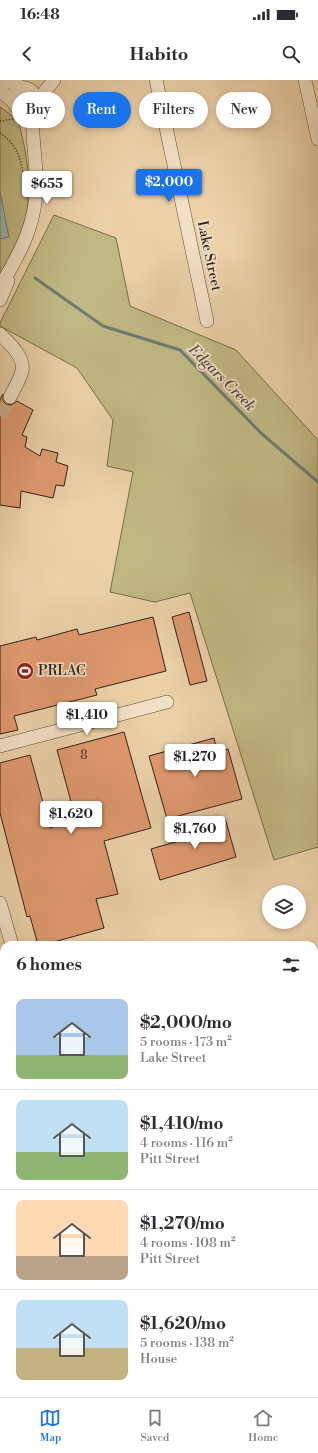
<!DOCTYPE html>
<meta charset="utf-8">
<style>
:root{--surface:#fff;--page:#f7f7f7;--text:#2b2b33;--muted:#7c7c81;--line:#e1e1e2;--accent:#1a73e8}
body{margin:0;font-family:"Libre Bodoni",serif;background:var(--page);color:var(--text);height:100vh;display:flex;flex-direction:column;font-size:15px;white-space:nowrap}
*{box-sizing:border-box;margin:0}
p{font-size:13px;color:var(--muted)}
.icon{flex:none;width:22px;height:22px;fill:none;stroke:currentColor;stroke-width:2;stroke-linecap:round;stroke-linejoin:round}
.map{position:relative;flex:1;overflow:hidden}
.drawer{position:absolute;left:0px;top:861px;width:318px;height:456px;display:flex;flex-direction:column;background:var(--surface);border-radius:12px 12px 0 0;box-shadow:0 2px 6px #0003}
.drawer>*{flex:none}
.guide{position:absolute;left:12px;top:12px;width:294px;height:36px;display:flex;gap:8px}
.controls{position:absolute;left:262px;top:805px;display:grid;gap:8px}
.controls a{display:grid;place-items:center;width:44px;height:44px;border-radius:50%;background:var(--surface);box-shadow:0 2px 6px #0003;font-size:20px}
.price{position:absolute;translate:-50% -34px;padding:0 9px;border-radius:4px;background:#fff;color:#222;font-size:13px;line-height:26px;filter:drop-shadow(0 1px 2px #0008)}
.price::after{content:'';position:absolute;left:50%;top:24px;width:12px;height:9px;margin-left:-6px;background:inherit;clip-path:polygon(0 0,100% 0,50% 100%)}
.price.selected{background:var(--accent);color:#fff}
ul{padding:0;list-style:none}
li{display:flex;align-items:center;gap:12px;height:100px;padding:0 16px}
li+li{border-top:1px solid var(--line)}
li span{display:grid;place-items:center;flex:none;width:112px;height:80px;border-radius:8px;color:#555}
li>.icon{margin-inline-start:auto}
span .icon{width:48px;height:48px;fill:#fffc;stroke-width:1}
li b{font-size:17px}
h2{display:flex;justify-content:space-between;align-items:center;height:48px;padding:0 16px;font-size:17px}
.tag{padding:0 14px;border-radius:18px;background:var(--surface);box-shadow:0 2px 6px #0003;font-size:14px;line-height:36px}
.tag.selected{background:var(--accent);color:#fff}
.status{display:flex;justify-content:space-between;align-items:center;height:28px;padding:0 20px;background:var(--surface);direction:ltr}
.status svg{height:11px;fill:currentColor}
header{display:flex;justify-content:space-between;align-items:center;height:52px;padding:0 16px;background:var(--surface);font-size:18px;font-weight:700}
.tabs{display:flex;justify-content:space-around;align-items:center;height:56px;border-top:1px solid var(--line);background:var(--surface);font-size:11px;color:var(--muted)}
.tabs a{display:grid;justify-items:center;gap:2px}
.tabs .selected{color:var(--accent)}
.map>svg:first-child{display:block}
</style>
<div class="status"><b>16:48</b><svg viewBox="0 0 49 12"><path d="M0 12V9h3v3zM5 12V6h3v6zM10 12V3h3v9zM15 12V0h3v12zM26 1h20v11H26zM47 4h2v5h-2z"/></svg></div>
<header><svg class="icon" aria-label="back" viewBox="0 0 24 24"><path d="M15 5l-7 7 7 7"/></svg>Habito<svg class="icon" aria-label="search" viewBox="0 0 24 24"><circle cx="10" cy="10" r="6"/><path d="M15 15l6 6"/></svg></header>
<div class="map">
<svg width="318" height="1317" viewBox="0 0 318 1317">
<rect width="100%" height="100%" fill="#ebd0a8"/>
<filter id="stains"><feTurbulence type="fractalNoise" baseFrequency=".005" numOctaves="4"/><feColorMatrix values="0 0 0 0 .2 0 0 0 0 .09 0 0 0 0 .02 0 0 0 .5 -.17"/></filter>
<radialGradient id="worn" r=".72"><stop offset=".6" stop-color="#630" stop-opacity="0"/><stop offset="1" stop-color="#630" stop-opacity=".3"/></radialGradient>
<path fill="#c0b882" stroke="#786e4c" d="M0,27L18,40C28,77 35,119 20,155C14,169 7,181 0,194Z
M54,135L116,158L130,226L236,270L318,360V767L274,780L190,513L155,522L110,512L133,392L107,386L113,340L77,288L0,246V243Z"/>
<path fill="#9db4b3" stroke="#717a74" d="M0,112L9,157L0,159Z"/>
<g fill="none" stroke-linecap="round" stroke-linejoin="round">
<path stroke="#717a74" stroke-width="3" d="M35,198L103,246L180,270L261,353L318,402"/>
</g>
<path fill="#e0996f" stroke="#302316" d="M3,314V321L6,324L11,325L17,321L33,330L22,355L27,357L25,367L40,376L42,369L58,373L56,382L68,386L64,406L56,405L53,418L21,411L20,428L0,425V319Z
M189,532L207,601L190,605L172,537Z
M153,537L166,591L95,609L97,615L14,636L18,650L0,654V566L36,557L37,560L77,549L79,555Z
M124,652L151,748L104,761L118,814L96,819L104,848L43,865H38L30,836L27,837L0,733V683L30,675L50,748L76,740L57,670Z
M214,658L217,672L228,669L242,719L167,739L149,676Z
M225,738L236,777L160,800L151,769L189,758L186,749Z"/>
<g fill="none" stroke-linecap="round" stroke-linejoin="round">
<path stroke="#c6ad8b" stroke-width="13" stroke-dasharray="13 6" stroke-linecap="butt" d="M0,336L10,317"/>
<defs>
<path id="minor" d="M4,0L24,8
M156,0L207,241
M305,0L318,59
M13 19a11 11 0 1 1 22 0a11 11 0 1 1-22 0Z
M0,11L13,21
M35,24L54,0
M0,207C22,170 39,139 36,94C35,71 31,50 33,27
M0,220L8,201
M0,254C9,263 25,277 22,291C20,300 14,309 10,317
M0,666L167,622
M0,823L12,865
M0,916L4,915
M316,1070L318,1076
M135,1313L136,1317
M260,1313L261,1317"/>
</defs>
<use href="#minor" stroke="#5f4e3a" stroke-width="14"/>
<path stroke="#302316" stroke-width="1.5" stroke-dasharray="1 2" stroke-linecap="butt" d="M0,41L13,39
M0,53C18,66 20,77 24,98"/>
<use href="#minor" stroke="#f2e0c6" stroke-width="13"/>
</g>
<defs>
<symbol id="stadium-disc" viewBox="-11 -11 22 22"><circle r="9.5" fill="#8f2418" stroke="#f2e0c6"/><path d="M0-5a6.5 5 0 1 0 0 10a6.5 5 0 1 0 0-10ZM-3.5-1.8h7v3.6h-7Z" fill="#fff"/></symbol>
</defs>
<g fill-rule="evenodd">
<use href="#stadium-disc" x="15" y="581" width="20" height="20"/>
</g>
<g text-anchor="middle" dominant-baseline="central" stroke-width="3.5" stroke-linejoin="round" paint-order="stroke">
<g font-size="12" fill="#5c402c">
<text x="84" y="675">8</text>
</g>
<g font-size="14" fill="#302316" stroke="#f2e0c6">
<text transform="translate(209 176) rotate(78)">Lake Street</text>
</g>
<g font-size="14" fill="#302316" stroke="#f2e0c6" text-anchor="start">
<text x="38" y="591">PRLAC</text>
</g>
<g font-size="15" font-style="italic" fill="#4b473d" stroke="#f2e0c6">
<text transform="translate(222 298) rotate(45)">Edgars Creek</text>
</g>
</g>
<rect width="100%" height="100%" filter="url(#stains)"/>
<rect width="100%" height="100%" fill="url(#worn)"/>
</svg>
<div class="controls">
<a><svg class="icon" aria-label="layers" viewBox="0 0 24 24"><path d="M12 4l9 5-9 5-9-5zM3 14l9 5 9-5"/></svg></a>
</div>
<b class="price selected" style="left:169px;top:123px">$2,000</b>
<b class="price" style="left:47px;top:125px">$655</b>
<b class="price" style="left:87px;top:656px">$1,410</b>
<b class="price" style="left:195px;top:698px">$1,270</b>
<b class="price" style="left:71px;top:755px">$1,620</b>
<b class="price" style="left:195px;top:770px">$1,760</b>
<div class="guide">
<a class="tag">Buy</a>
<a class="tag selected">Rent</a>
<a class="tag">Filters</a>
<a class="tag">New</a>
</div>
<section class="drawer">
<h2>6 homes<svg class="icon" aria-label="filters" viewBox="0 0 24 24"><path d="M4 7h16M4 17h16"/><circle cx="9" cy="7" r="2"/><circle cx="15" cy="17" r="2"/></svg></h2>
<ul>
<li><span style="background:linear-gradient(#a9c7e8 70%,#8fb573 0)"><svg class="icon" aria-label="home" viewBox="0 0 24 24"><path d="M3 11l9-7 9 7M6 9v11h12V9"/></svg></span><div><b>$2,000/mo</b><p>5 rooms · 173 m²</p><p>Lake Street</p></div></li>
<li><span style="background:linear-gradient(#bfe0f5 65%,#8fb573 0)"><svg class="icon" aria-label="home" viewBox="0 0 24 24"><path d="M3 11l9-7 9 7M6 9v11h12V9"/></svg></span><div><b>$1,410/mo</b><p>4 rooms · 116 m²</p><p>Pitt Street</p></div></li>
<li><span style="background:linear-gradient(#ffd9b3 70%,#b9a48a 0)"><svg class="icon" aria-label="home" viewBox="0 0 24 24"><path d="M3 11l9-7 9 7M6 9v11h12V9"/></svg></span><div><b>$1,270/mo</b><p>4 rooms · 108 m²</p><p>Pitt Street</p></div></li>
<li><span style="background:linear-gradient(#bfe0f5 60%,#c2b280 0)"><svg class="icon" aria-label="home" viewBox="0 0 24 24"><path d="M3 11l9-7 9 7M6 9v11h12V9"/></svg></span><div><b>$1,620/mo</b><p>5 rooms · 138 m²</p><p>House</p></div></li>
</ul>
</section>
</div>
<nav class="tabs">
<a class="selected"><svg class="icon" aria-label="map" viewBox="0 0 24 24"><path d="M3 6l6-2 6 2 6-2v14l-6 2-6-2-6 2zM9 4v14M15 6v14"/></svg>Map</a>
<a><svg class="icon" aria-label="saved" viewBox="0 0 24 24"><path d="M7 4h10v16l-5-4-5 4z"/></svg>Saved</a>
<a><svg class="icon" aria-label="home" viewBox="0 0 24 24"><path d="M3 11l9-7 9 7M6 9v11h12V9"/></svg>Home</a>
</nav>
